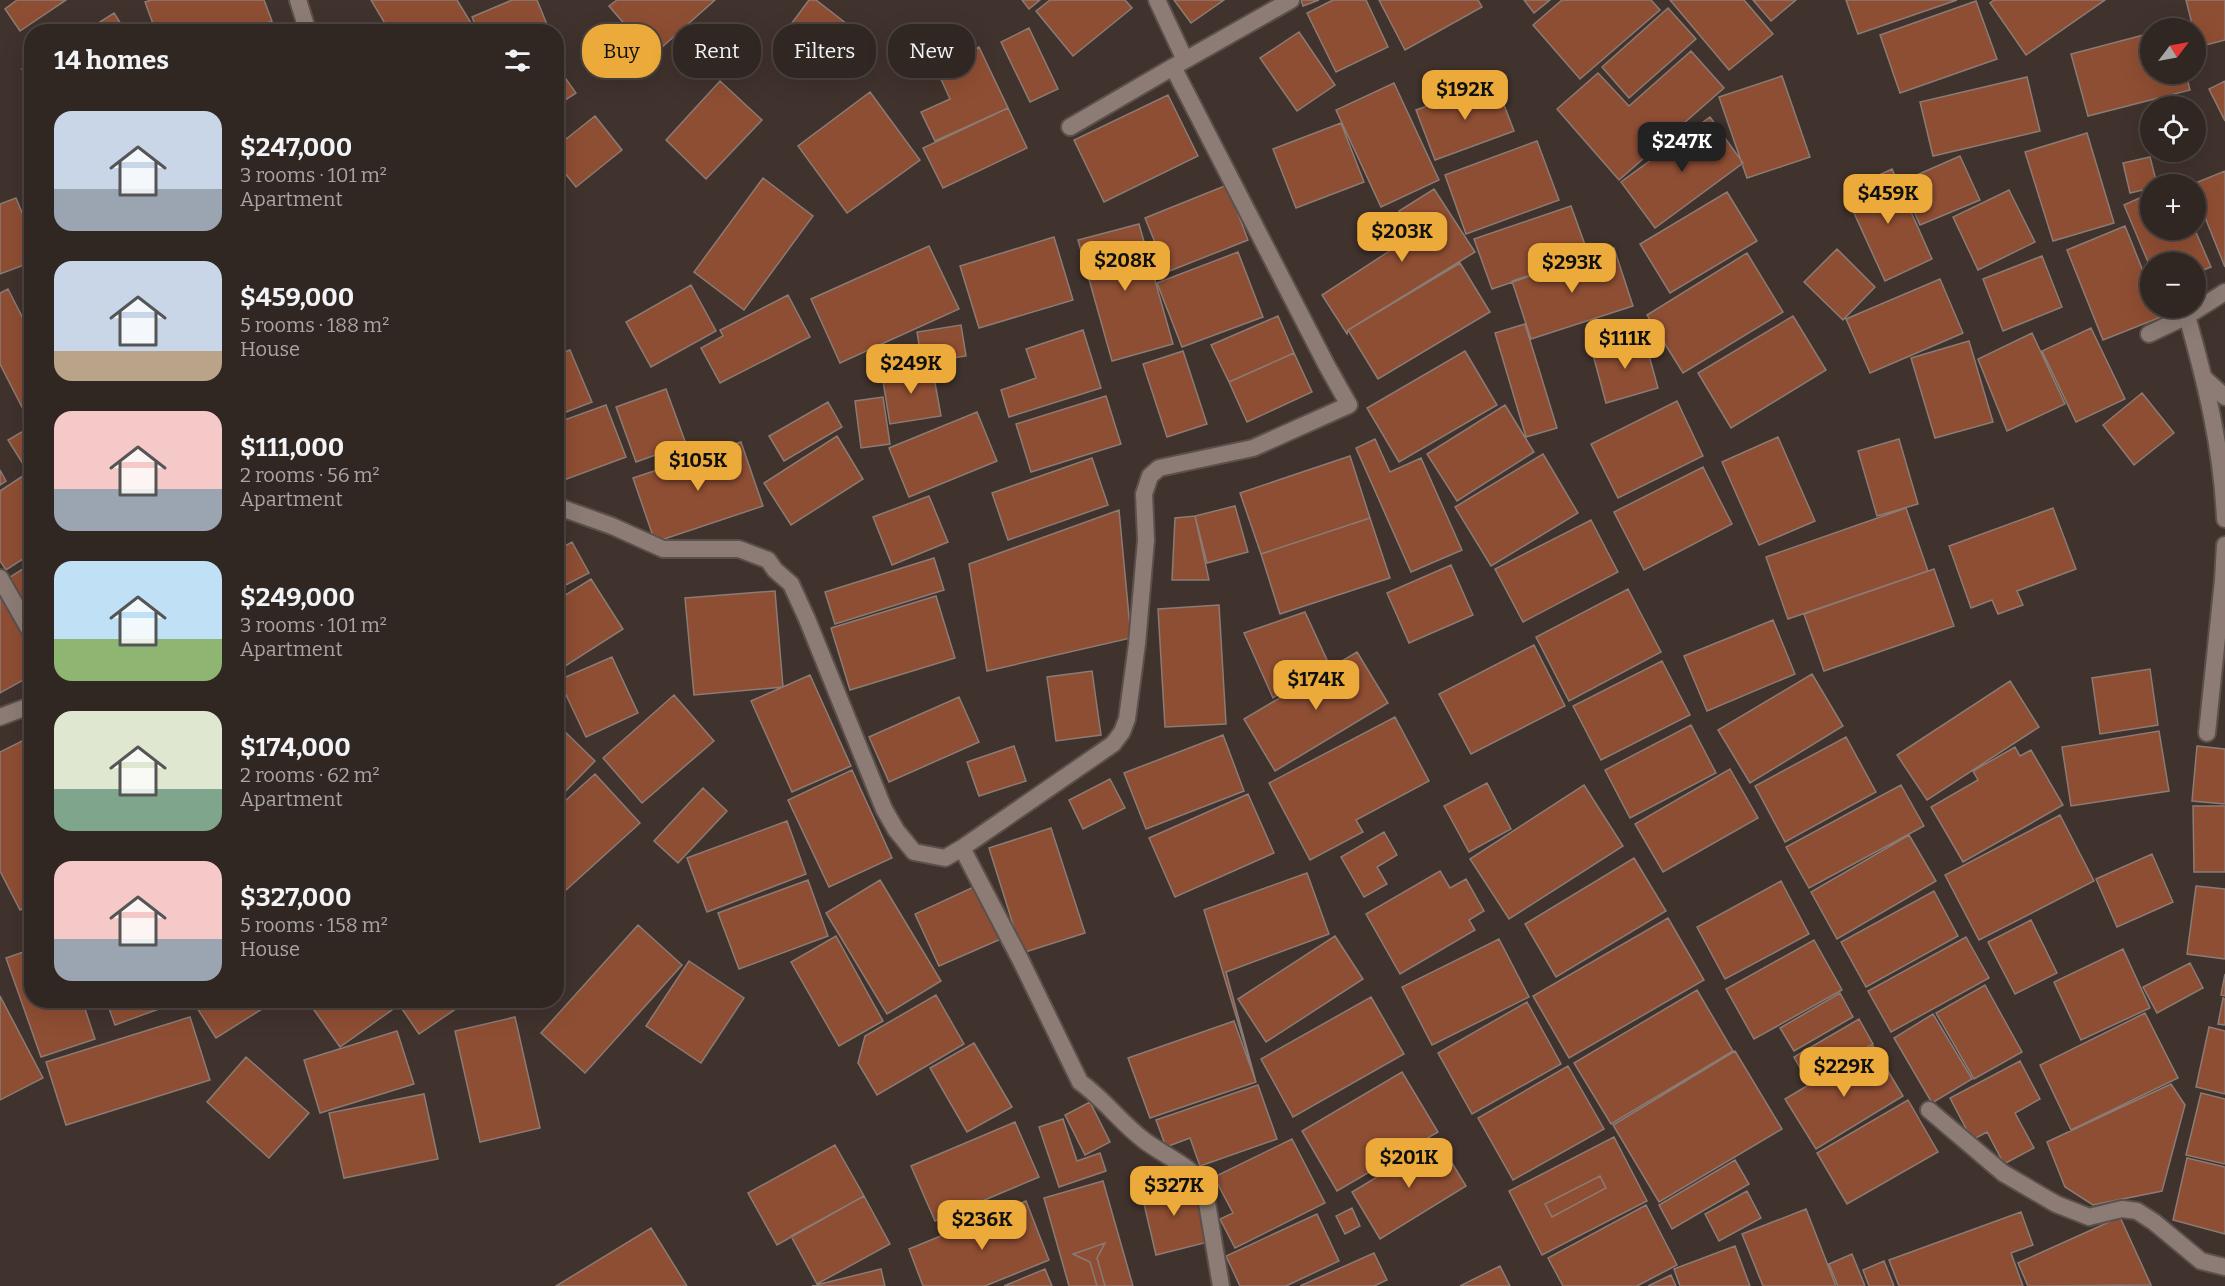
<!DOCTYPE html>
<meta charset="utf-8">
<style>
:root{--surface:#302622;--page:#382e2a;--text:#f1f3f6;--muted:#a8a5a5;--line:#4b4340;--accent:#ebaa39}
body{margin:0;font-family:Bitter,serif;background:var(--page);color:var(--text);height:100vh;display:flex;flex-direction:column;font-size:22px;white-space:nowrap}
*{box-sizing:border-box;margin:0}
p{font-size:20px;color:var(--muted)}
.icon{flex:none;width:33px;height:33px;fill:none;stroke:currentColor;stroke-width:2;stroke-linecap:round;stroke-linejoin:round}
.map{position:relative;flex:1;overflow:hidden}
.side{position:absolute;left:24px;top:24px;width:540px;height:984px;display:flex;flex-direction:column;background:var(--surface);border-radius:24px;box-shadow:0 6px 24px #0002,0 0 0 2px var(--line)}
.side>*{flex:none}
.banner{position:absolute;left:582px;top:24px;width:570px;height:54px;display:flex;gap:12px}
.needle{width:39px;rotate:58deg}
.fabs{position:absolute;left:2140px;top:18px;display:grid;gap:12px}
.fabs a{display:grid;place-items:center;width:66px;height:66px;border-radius:50%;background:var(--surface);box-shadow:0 6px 24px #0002,0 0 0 2px var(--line);font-size:30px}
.price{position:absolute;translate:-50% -51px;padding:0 14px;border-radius:12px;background:var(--accent);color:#111;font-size:20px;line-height:39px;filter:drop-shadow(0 2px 3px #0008)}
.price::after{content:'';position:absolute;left:50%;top:36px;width:18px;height:14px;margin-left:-9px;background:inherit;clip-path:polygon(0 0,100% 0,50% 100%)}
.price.current{background:#222;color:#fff}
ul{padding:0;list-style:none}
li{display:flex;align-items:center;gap:18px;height:150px;padding:0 30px}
li span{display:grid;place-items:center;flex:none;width:168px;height:120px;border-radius:18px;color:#555}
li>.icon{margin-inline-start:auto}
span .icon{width:72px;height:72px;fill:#fffc;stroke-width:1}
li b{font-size:26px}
h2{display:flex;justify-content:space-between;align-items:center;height:72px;padding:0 30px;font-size:26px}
.chip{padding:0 21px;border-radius:24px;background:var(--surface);box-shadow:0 6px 24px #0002,0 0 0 2px var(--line);font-size:21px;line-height:54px}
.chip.current{background:var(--accent);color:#111}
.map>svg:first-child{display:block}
</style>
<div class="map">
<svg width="2225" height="1286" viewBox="0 0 2225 1286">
<rect width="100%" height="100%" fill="#40322d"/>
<path fill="#8e4e33" stroke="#8b7b75" stroke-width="1.5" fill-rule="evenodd" d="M17,0H66L20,31L5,9Z
M151,0H264L272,21L244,32H156L145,2Z
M371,0H457L471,23L456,32H390Z
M512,0H537L550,32H478L472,17Z
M617,0H715L652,56L609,6Z
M809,0H816L861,35L829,77L780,39Z
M1022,0H1040L1029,9Z
M1050,0H1125L1132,8L1073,56L1036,11Z
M1174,0H1224L1191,23Z
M1301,0H1319L1303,6Z
M1333,0H1366L1388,47L1336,72L1307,13Z
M1379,0H1478L1482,7L1405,50Z
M1524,0H1550L1534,13Z
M1562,0H1651L1660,10L1580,79L1533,25Z
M1670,0H1744L1773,34L1729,70Z
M1753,0H1796L1771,21Z
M1846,0H1957L1858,34Z
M1994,0H2105L2026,55L1990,3Z
M2186,0H2225V40L2198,47L2196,28H2193Z
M1976,1L1997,59L1900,93L1880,35Z
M1668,8L1696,39L1629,98L1602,67Z
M114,13L126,32H84Z
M290,24L293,32H273Z
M1029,28L1058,89L1030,102L1001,42Z
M1299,32L1335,85L1297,111L1260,58Z
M2151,33V74H2186L2190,90L2088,116L2071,54Z
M979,47L1008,108L935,141L921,112L950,99L936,68Z
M1691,51L1724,88L1619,180L1557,109L1598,73L1629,106Z
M32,63V84L22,69Z
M556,65L576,93L556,106Z
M1782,76L1810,157L1747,178L1719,97Z
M2027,77L2040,131L1933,156L1920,102Z
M720,81L762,120L706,179L666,140Z
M1495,81L1514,131L1435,160L1416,110Z
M2225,81V121L2209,89Z
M1394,83L1439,180L1381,207L1336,110Z
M870,92L920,160L847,213L798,146Z
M1168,95L1198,156L1104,202L1074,140Z
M1008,108L1027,148L943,188L923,148Z
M595,116L622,150L576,187L556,162V147Z
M1710,117L1743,163L1655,228L1621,182Z
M1341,123L1364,182L1296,208L1273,149Z
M2087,133L2114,223L2053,241L2025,152Z
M1537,141L1559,200L1466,234L1445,175Z
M1960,156L1980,200L1920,225L1901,182Z
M2150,157L2157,184H2151V188L2130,193L2123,163Z
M1892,169L1932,259L1885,281L1844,191Z
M2225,171V267L2196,195V184H2193Z
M763,178L813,216L744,310L694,272Z
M1227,185L1248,240L1167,272L1145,218Z
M1434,189L1475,252L1348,330L1347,334L1322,295L1414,235L1399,211Z
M2009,190L2035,242L1978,270L1953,217Z
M1727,192L1757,241L1670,293L1640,244Z
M2151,193V230H2195L2211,267L2196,273V262H2151V269L2124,205Z
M16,198L32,237V262L0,274V204Z
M1571,206L1589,256L1492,289L1474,239Z
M1139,224L1173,344L1112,361L1078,240Z
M2125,226L2151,291V308H2158L2161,317L2103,340L2067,250Z
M1054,237L1073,300L979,328L960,266Z
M929,246L959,309L840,363L811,299Z
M1614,248L1633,306L1531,339L1512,281Z
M1837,249L1875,287L1843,320L1804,282Z
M1238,252L1263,317L1182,347L1157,283Z
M1747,253L1783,312L1683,373L1647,315Z
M2042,256L2062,307L2003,331L1983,279Z
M1460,263L1490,312L1378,379L1348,330Z
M1940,279L1963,333L1870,373L1846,319Z
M691,285L716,331L651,367L626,322Z
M8,289L32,336V407L24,411L0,364V293Z
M788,295L810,337L720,383L701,348L723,336L720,330Z
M1278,316L1294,353L1229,382L1211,345Z
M1793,316L1826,370L1731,428L1698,373Z
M1525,324L1557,428L1526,437L1495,333Z
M961,325L966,356L922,363L917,332Z
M2091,328L2125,399L2076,422L2042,351Z
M1083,330L1101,388L1009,417L1001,390L1036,378L1026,349Z
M2032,333L2065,404L2007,431L1978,359Z
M1644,337L1658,388L1606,403L1592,351Z
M1969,341L1993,422L1935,438L1911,358Z
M570,350L592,402L556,416V355Z
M1183,351L1207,424L1167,437L1143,364Z
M1465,351L1497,405L1399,462L1367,408Z
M1294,353L1312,392L1247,422L1229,382Z
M932,366L941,416L890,424L882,375Z
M666,389L686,444L636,462L616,407Z
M2142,393L2174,433L2134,465L2103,425Z
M1106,396L1121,444L1031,472L1016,424Z
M883,397L890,444L861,448L855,401Z
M1677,401L1703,456L1618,498L1591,444Z
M828,402L842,427L784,461L769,436Z
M606,405L626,457L556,483V423Z
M1505,405L1534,452L1457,501L1427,454Z
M977,412L997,461L909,497L889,448Z
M32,426V458L23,464L8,440Z
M837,436L863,479L791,525L764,483Z
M1778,437L1815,521L1759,545L1722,462Z
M1375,439L1390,472L1421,458L1462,550L1411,572L1356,448Z
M1899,439L1918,504L1877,516L1858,451Z
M741,442L763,506L655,542L633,478Z
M1543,454L1578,513L1491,566L1455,507Z
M1350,456L1370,518L1261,554L1240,493Z
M1092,458L1108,505L1008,540L992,493Z
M1703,467L1732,524L1644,570L1614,512Z
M0,470L6,481L0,485Z
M32,470V553L6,570L0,561V491Z
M929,496L948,542L892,565L873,517Z
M1235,506L1248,552L1207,563L1195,516Z
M1906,508L1928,571L1788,619L1766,557Z
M2053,508L2076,569L2017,591L2023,605L1998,614L1992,600L1971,608L1949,546Z
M1119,510L1131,638L987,671L969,564Z
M1195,516L1209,580H1172L1175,518Z
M1370,518L1390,578L1280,614L1261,554Z
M1591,520L1618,572L1523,622L1495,569Z
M572,542L589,573L556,590V551Z
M934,558L944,590L835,624L825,592Z
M32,563V618L7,579Z
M1451,565L1473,615L1409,643L1387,593Z
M1934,569L1954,626L1824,671L1804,614Z
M591,579L623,629L556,672V601Z
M0,586L32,643V675L0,693Z
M1628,589L1661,652L1569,701L1536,637Z
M775,591L783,687L694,695L685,598Z
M936,596L955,658L850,690L831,628Z
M1219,605L1226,724L1165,727L1158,609Z
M1305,612L1328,662L1273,698L1244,633Z
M1773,620L1795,674L1707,711L1684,656Z
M1534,645L1565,706L1471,754L1439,694Z
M1357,652L1388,703L1275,771L1244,719Z
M612,657L638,713L586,737L559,680Z
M1662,661L1690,715L1601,760L1573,706Z
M2150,669L2158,725L2100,734L2092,678Z
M1092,671L1101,735L1056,741L1047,677Z
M1812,674L1843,726L1750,783L1718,730Z
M810,675L851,766L792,792L751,701Z
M2010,681L2039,727L1927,800L1897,755Z
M674,695L714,741L642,803L603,758Z
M959,697L979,742L889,782L869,737Z
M1395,717L1429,781L1356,820L1363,832L1310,860L1269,783Z
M556,723L595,761L556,801Z
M1691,725L1716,773L1630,818L1605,770Z
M2159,731L2169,791L2071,806L2062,747Z
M1223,735L1244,791L1146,829L1124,773Z
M32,736V904L20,910L0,871V752Z
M1846,737L1876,792L1785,842L1755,786Z
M1014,746L1026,781L979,796L967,762Z
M2197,746L2225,749V804L2192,801Z
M2015,747L2020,756L2031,750L2063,805L1963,862L1931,807L1978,780L1973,771Z
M1730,769L1758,818L1663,872L1635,824Z
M852,770L892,858L829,887L788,800Z
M595,774L640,823L556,899V809Z
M1110,779L1125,808L1083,829L1069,800Z
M1487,783L1511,829L1469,852L1444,806Z
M1584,785L1623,846L1509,919L1470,859Z
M1901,785L1924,826L1809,888L1786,847Z
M703,788L727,811L678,863L654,841Z
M1248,794L1274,853L1175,897L1149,838Z
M2193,806H2225V872H2194Z
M2060,815L2094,881L1979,940L1945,875Z
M787,821L806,874L707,912L687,858Z
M1051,828L1085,933L1022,953L989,848Z
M1384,832L1397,855L1377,867L1387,884L1364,897L1341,857Z
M1909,835L1936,881L1837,939L1811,892Z
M2152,854L2173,902L2117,927L2096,879Z
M1634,858L1666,911L1556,977L1525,924Z
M1440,871L1450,888L1466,879L1484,911L1469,920L1475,930L1400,974L1366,914Z
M1307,873L1329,934L1226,972L1256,1082L1204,910Z
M808,880L828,936L739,969L718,913Z
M880,880L941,981L887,1014L826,913Z
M1781,881L1809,934L1725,979L1697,927Z
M978,885L1003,938L939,966L915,914Z
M2196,886L2225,889V959L2187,954Z
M1934,891L1958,936L1866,987L1841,942Z
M1668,918L1704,980L1569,1058L1533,996Z
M2031,920L2057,973L2015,994L1988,942Z
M638,925L682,965L585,1073L541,1033Z
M836,936L883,1021L839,1046L791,962Z
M1335,936L1363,979L1266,1042L1238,999Z
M1966,937L1989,978L1891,1032L1868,991Z
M1499,939L1529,997L1432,1045L1402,987Z
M1814,940L1842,990L1754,1039L1726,989Z
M32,949V1000H82L95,1039L41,1057L6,958Z
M2123,949L2150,1008L2081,1040L2054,982Z
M689,961L744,998L701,1063L646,1026Z
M2190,963L2203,988L2157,1013L2143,987Z
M2225,974V996L2221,995Z
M1985,985L2022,1052L1974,1079L1936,1013Z
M1697,990L1733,1051L1611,1124L1574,1063Z
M1840,993L1853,1017L1794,1051L1780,1028Z
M936,995L964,1044L877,1095L858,1063L865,1036Z
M0,996L43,1078L0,1100Z
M1371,997L1404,1054L1293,1117L1261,1059Z
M2223,998L2225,999V1025L2218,1024Z
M106,1000H165L167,1006L115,1025Z
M192,1000H268L270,1004L216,1038Z
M307,1000H385L392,1010L340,1047Z
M396,1000H469L419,1034Z
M1527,1002L1561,1064L1472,1114L1438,1053Z
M2145,1013L2178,1078L2071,1130L2040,1065Z
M1933,1014L1972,1079L1932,1103L1894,1038Z
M190,1017L210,1080L66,1125L46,1062Z
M515,1017L540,1128L480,1142L455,1031Z
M1859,1019L1873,1044L1808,1082L1794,1057Z
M1234,1021L1256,1082L1150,1118L1128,1058Z
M2209,1027L2225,1031V1094L2196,1087Z
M397,1031L414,1084L320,1113L304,1060Z
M974,1043L1012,1107L967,1132L930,1068Z
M1873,1046L1903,1096L1816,1149L1785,1099Z
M1735,1051L1782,1129L1659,1202L1613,1125Z
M246,1057L309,1113L269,1158L207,1102Z
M2020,1061L2040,1099L2015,1113L2034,1148L2004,1164L1987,1132L1972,1140L1950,1098Z
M1568,1066L1604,1129L1513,1180L1478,1118Z
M1402,1072L1438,1132L1337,1191L1302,1131Z
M2171,1084L2185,1105L2162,1191L2093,1205L2065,1187L2047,1142Z
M1258,1085L1277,1139L1200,1166L1190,1138L1166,1147L1156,1120Z
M2201,1093L2225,1099V1164L2186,1155Z
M424,1094L438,1159L344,1178L329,1113Z
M1908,1100L1938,1152L1847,1204L1817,1153Z
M1090,1102L1110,1142L1085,1155L1065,1115Z
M1063,1119L1077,1161L1100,1153L1106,1171L1059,1187L1039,1127Z
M1015,1122L1039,1177L935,1221L911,1166Z
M1614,1137L1647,1201L1542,1255L1509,1191ZM1600,1176L1606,1188L1552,1217L1545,1204Z
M1292,1139L1325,1203L1235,1248L1220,1219L1233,1213L1214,1177Z
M1438,1140L1466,1186L1380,1239L1352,1192Z
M835,1145L864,1196L777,1245L748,1193Z
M2187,1158L2225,1167V1234L2173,1220Z
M1735,1160L1749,1184L1672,1229L1659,1205Z
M1600,1176L1606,1188L1552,1217L1545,1204Z
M1192,1179L1208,1242L1156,1255L1141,1191Z
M1103,1181L1133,1286H1105L1097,1258L1105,1243L1073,1254L1090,1262L1097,1286H1069L1044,1198Z
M1747,1191L1761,1218L1719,1241L1705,1214Z
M864,1196L890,1244L817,1284L791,1236Z
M1026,1201L1049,1260L985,1286H923L909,1249Z
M1646,1205L1677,1265L1637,1286H1563L1548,1258Z
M1352,1208L1360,1226L1345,1234L1336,1216Z
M1806,1209L1836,1286H1763L1742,1234Z
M2021,1212L2033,1245L2011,1253L2023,1286H1899L1889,1260Z
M1317,1214L1339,1261L1286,1286H1240L1226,1256Z
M2120,1217L2151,1285L2028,1286L2018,1263Z
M651,1228L687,1286H556Z
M1105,1243L1097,1258L1105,1286H1097L1090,1262L1073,1254Z
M1735,1246L1750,1286H1680L1674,1269Z
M1374,1253L1387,1280L1374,1286H1300Z
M1852,1254L1865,1286H1838L1829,1264Z
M1884,1261L1894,1286H1869L1863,1270Z
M1500,1266L1510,1286H1460Z
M881,1269L885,1286H812Z
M1045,1269L1052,1286H1004Z
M1671,1275L1676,1286H1648Z"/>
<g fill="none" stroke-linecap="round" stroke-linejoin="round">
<defs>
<path id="minor" d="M298,0L308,32
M1157,0L1185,60
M1070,127L1173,67
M2187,316C2206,383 2222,449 2225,519
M2149,334L2187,316L2225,292
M2205,379L2225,397
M556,506L612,526L663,549H739L768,560L775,570L791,584L807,619L884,809L896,830L914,852L945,858L962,848L1020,959L1080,1082C1104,1099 1121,1123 1145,1141C1165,1156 1189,1165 1204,1185L1221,1286
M0,578L32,634
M0,717L32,705
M2207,733L2223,580L2225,545
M962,848L1113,744L1122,732L1127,719L1137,644L1146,540L1144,494L1150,476L1159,468L1253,448L1349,405L1327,366L1173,67L1291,0
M1929,1110L2003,1173L2056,1204L2089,1217L2122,1209L2137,1211L2154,1222L2201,1261L2225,1267"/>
</defs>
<use href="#minor" stroke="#5b504b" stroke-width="20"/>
<use href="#minor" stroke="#8c7c75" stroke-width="16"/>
</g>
</svg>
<div class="fabs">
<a><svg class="needle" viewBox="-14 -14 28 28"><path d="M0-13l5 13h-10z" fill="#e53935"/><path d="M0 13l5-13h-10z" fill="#a8a5a5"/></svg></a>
<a><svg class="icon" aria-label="locate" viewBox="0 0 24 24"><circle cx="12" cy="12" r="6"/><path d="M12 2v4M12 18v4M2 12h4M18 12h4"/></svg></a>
<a>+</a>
<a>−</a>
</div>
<b class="price" style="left:1465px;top:121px">$192K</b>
<b class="price current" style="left:1682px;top:173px">$247K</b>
<b class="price" style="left:1888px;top:225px">$459K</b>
<b class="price" style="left:1402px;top:263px">$203K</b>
<b class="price" style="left:1125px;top:292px">$208K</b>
<b class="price" style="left:1572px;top:294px">$293K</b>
<b class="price" style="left:1625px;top:370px">$111K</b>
<b class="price" style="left:911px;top:395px">$249K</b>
<b class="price" style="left:698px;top:492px">$105K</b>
<b class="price" style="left:1316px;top:711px">$174K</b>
<b class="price" style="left:1844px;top:1098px">$229K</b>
<b class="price" style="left:1409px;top:1189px">$201K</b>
<b class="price" style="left:1174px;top:1217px">$327K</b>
<b class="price" style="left:982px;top:1251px">$236K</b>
<div class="banner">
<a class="chip current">Buy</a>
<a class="chip">Rent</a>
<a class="chip">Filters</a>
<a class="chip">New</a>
</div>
<section class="side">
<h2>14 homes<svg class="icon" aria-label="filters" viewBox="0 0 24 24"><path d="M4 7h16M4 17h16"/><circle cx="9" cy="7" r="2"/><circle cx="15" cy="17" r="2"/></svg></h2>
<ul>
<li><span style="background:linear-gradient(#c9d6e8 65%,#9aa5b1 0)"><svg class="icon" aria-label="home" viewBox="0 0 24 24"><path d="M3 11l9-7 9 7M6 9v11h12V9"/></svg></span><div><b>$247,000</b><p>3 rooms · 101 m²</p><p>Apartment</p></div></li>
<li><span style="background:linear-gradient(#c9d6e8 75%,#b9a48a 0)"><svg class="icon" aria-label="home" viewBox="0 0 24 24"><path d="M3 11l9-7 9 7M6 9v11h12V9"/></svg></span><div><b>$459,000</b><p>5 rooms · 188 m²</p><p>House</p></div></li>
<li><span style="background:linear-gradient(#f6c9c9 65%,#9aa5b1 0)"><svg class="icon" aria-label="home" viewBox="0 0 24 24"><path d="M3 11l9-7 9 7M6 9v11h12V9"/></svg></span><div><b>$111,000</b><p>2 rooms · 56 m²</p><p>Apartment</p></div></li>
<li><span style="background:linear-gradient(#bfe0f5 65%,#8fb573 0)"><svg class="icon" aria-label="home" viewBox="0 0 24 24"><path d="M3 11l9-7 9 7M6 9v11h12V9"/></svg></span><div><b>$249,000</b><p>3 rooms · 101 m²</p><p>Apartment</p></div></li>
<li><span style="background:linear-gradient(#dfe7d0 65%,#7fa58c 0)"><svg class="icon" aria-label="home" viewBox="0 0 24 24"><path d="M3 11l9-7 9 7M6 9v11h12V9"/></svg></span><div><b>$174,000</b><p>2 rooms · 62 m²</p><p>Apartment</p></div></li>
<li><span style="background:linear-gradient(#f6c9c9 65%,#9aa5b1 0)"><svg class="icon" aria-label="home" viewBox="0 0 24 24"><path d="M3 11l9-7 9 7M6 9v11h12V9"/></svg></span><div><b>$327,000</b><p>5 rooms · 158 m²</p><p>House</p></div></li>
</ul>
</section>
</div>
